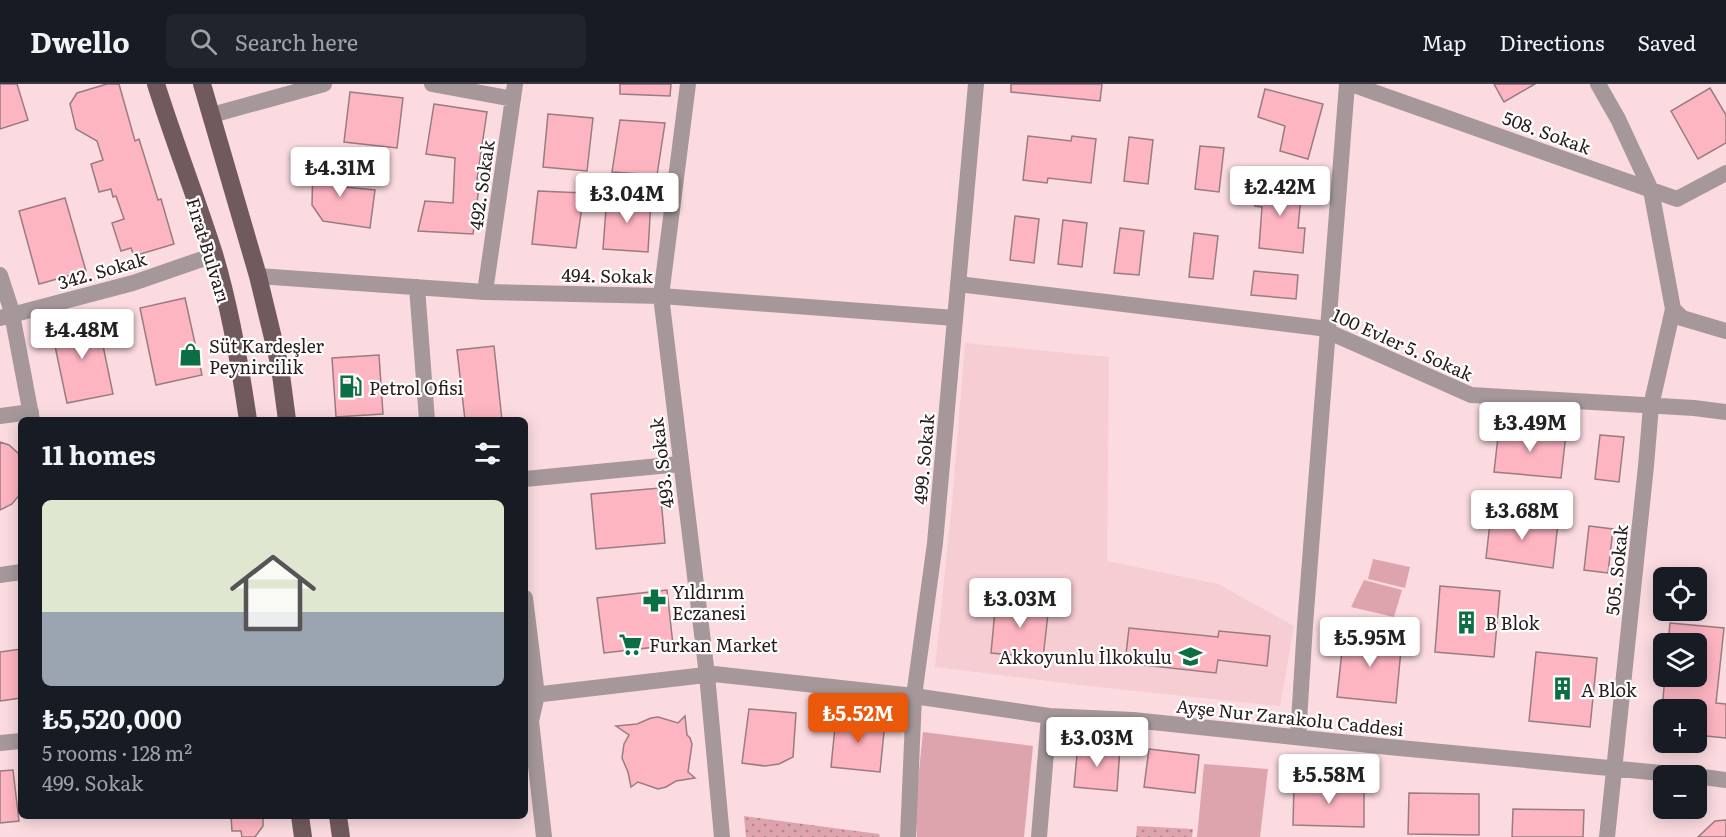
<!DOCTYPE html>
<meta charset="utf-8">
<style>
:root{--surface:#171b24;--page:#20242c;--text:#f1f3f6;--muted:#9ea1a6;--line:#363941;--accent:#ea580c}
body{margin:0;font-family:Literata,serif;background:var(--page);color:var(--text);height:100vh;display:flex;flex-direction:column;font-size:22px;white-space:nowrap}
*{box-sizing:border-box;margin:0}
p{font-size:20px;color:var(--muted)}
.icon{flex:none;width:33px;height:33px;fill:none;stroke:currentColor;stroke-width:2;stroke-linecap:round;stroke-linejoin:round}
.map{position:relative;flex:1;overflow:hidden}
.sheet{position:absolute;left:18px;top:333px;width:510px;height:402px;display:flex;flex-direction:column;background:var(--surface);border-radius:9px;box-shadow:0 3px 15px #0003}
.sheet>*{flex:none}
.tools{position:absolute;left:1653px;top:483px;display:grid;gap:12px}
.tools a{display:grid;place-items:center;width:54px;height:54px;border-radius:9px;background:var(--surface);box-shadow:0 3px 15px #0003;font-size:30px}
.price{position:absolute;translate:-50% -51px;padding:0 14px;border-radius:6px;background:#fff;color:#222;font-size:20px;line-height:39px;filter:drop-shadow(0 2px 3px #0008)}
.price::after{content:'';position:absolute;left:50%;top:36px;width:18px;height:14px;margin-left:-9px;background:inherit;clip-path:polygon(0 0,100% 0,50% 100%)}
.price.selected{background:var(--accent);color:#fff}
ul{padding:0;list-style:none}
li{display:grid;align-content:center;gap:12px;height:318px;padding:0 24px}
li+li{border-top:2px solid var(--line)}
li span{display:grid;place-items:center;height:186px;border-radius:9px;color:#555}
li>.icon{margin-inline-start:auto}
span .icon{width:108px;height:108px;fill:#fffc;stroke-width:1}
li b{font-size:26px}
h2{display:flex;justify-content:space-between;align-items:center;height:72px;padding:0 24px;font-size:26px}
header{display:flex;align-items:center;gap:36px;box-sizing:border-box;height:84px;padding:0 30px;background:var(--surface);border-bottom:2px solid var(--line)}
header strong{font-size:28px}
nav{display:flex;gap:33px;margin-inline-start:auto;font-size:21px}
.search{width:420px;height:54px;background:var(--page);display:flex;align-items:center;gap:15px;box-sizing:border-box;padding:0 21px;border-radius:9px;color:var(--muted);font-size:22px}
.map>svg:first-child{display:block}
</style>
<header>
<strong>Dwello</strong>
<div class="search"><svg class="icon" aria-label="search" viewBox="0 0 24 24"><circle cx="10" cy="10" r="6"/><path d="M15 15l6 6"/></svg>Search here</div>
<nav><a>Map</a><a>Directions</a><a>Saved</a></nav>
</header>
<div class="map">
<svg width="1726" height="753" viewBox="0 0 1726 753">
<defs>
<pattern id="grass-dots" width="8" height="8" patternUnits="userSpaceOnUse" patternTransform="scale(1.5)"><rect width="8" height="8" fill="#dea4ae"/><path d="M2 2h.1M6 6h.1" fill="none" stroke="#b4858d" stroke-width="1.8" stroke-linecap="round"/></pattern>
</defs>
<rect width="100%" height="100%" fill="#fbdbe0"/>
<path fill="#f5cdd3" d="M965,259L1109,273L1107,477L1218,500L1294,542L1280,622L1088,602L935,583L952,419Z"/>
<path fill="url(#grass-dots)" d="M744,732L879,750L880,753H746Z
M1137,742L1193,745L1192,753H1136Z"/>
<path fill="#dea4ae" d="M1373,475L1410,483L1405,504L1368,495Z
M1364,496L1402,506L1394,533L1351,523Z
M923,648L1033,662L1024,753H917L915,726Z
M1204,680L1268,685L1260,753H1197Z"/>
<path fill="#feb5c2" stroke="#997c81" stroke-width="1.5" d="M0,0H17L28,36L0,45Z
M107,0H119L135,57L139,55L158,116L161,115L174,160L134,172L131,164L121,167L112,139L124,135L116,112L113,113L111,105L99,108L91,80L103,76L97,57L76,45L70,20L77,9Z
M620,0H671L670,12L620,10Z
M1011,0H1102L1100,17L1011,8Z
M1494,0H1535L1504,18Z
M1710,4L1726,31V59L1698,75L1671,27Z
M1265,5L1323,20L1308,75L1280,67L1285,42L1258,33Z
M350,8L403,14L397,64L344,58Z
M434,20L487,28L477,95H480L473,150L418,147L425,117L453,119L455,74L426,70Z
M548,30L593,34L587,87L543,83Z
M620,36L665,39L657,91L612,88Z
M1028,52L1071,57L1072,52L1096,55L1091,99L1048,94L1047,99L1023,96Z
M1129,53L1153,56L1148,100L1124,97Z
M1200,62L1224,64L1219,108L1195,105Z
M313,80L348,82L345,103L375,106L370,144L323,137L312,121Z
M1258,98L1302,102L1298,144H1305L1303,169L1259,164L1262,123L1255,122Z
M538,107L584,109L576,164L532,160Z
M607,112L651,115L648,168L603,165Z
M65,114L86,187L39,200L19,127Z
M1015,132L1039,135L1034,179L1010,176Z
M1063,136L1087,139L1082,183L1058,180Z
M1120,144L1144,147L1139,191L1114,189Z
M1194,149L1218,152L1213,195L1189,193Z
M1254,187L1298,191L1296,215L1251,211Z
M185,214L202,291L156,301L140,224Z
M97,233L113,310L67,319L51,243Z
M494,262L502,336H465L457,266Z
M379,271L383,330L336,333L332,274Z
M1499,344L1541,349V347L1566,350L1561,394L1494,388Z
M1600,351L1624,353L1619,398L1595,395Z
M0,358L9,361L18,369L21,374V409L12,420L0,426Z
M660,404L665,459L596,465L591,410Z
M1491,430L1558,439L1553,484L1486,474Z
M1589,442L1613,445L1608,489L1584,486Z
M1440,502L1500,507L1494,573L1435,568Z
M667,506L673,561L604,569L597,514Z
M996,516L1049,521L1043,574L991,569Z
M1670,539L1724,544L1716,619L1726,620V654L1696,651V626H1662L1665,592H1696V560H1668Z
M1129,544L1218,553L1219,547L1270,552L1267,582L1218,576L1216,589L1125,579Z
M1344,549L1402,555L1396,619L1337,613Z
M21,565V614L0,617V568Z
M1536,568L1597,574L1590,643L1529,637Z
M749,625L796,629L793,673L779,680L765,682L742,679Z
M685,632L687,651L690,654L692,660L688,688L695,694L676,697L666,703L658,705L638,698L631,703L628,688L622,674L624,660L629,651L616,642L637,640L651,634L658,633L678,639Z
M836,633L885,638L880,688L831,683Z
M1078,660L1120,664L1117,707L1074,703Z
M1149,665L1199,671L1195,709L1144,703Z
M13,686L19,737L0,739V687Z
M1294,700L1364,701V743L1293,741Z
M1409,709L1479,710V751L1408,750Z
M1513,725L1584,726L1583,753H1512Z
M231,732H263V742L255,753H242L241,747H232Z
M1726,736V753H1698L1715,737Z"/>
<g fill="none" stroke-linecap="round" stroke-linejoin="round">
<path stroke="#a6989a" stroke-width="16" d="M432,0L513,15
M688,0L661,212L707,591L722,753
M1351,0L1677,115L1726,89
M1598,0L1618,35L1651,106L1673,225L1682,234L1726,247
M212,31L324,0
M0,191L11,225L32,336
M258,192L485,208L661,212L955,234
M958,200L1320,244L1471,311L1694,324L1726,328
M417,203L427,336
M485,208L515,0
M0,234L133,199L214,171
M0,332L31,328
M525,395L680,380
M0,491L21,488
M525,514L537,611L531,637L544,753
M525,612L714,590L914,612L1049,632L1133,636L1389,663L1693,692
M1298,653L1305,541L1347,0
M0,659L21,657
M1696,692L1726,696
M908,753L914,612L935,459L976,0
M1039,753L1049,632
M1607,753L1646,382L1651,322L1673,225"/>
<path stroke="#715a5e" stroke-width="18" d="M156,0C174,57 196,113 214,170C230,223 240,281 248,336
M202,0L258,192L280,283L287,336
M300,732L303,753
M338,732L341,753"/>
</g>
<defs>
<symbol id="shop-bare" viewBox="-9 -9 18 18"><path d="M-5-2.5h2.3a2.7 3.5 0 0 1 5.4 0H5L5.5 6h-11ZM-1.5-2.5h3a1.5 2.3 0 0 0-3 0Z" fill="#0c6e43" stroke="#fff" stroke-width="2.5" paint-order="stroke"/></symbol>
<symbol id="fuel-bare" viewBox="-9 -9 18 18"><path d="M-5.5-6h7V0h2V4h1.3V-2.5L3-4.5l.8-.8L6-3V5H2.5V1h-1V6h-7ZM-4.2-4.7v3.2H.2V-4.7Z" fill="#0c6e43" stroke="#fff" stroke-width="2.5" paint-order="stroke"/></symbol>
<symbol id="pharmacy-bare" viewBox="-9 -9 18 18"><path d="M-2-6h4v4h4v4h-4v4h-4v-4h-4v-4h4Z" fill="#0c6e43" stroke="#fff" stroke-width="2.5" paint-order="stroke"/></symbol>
<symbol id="building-bare" viewBox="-9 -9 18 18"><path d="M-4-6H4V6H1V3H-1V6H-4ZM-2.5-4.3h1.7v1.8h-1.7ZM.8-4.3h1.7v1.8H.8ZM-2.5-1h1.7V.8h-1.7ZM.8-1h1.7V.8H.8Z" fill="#0c6e43" stroke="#fff" stroke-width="2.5" paint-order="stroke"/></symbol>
<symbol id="supermarket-bare" viewBox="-9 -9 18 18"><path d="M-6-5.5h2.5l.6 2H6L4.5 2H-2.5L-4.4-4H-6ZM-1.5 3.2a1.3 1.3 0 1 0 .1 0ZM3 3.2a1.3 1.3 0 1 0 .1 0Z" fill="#0c6e43" stroke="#fff" stroke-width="2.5" paint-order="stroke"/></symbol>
<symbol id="school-bare" viewBox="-9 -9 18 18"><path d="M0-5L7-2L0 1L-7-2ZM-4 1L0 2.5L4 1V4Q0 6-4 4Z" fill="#0c6e43" stroke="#fff" stroke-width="2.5" paint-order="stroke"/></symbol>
</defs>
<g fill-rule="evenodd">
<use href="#shop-bare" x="174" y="254" width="33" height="33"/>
<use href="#fuel-bare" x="334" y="286" width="33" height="33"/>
<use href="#pharmacy-bare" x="638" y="500" width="33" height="33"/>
<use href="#building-bare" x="1450" y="522" width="33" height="33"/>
<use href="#supermarket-bare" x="614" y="544" width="33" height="33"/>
<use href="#school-bare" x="1174" y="556" width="33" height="33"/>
<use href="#building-bare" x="1546" y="588" width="33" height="33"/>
</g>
<g text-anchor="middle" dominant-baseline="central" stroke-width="4.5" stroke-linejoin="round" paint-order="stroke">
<g font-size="18" fill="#281c1e" stroke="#fff">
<text transform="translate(1547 48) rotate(20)">508. Sokak</text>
<text transform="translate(481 101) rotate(-82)">492. Sokak</text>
<text transform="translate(209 166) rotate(73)">Fırat Bulvarı</text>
<text transform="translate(102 186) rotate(-16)">342. Sokak</text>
<text transform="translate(607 191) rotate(1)">494. Sokak</text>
<text transform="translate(1403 260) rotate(24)">100 Evler 5. Sokak</text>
<text transform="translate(923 375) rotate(-85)">499. Sokak</text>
<text transform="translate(661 379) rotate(-97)">493. Sokak</text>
<text transform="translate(1616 486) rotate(-84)">505. Sokak</text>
<text transform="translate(1290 633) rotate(6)">Ayşe Nur Zarakolu Caddesi</text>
</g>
<g font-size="18" fill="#281c1e" stroke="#fff" text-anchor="start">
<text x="209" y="261">Süt Kardeşler<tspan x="209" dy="21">Peynircilik</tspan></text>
<text x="369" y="303">Petrol Ofisi</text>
<text x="672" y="507">Yıldırım<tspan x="672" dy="21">Eczanesi</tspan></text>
<text x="1485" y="538">B Blok</text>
<text x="649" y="560">Furkan Market</text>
<text x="1172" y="572" text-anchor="end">Akkoyunlu İlkokulu</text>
<text x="1581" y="605">A Blok</text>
</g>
</g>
</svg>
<div class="tools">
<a><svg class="icon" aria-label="locate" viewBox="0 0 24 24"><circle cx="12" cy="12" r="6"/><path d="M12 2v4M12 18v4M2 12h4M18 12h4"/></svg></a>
<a><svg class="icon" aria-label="layers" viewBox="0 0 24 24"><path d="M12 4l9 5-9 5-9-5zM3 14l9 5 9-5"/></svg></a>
<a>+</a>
<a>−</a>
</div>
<b class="price" style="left:340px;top:114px">₺4.31M</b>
<b class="price" style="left:1280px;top:133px">₺2.42M</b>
<b class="price" style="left:627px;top:140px">₺3.04M</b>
<b class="price" style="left:82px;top:276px">₺4.48M</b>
<b class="price" style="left:1530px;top:369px">₺3.49M</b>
<b class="price" style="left:1522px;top:457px">₺3.68M</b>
<b class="price" style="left:1020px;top:545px">₺3.03M</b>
<b class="price" style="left:1370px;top:584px">₺5.95M</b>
<b class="price selected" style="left:858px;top:660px">₺5.52M</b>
<b class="price" style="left:1097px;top:684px">₺3.03M</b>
<b class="price" style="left:1329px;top:721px">₺5.58M</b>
<section class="sheet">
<h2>11 homes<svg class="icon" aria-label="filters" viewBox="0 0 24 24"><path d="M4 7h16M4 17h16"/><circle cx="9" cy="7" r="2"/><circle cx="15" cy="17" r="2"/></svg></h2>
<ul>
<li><span style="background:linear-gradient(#dfe7d0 60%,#9aa5b1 0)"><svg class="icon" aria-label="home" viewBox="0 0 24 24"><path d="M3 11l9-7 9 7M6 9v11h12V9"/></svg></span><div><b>₺5,520,000</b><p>5 rooms · 128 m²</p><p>499. Sokak</p></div></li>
</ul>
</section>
</div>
